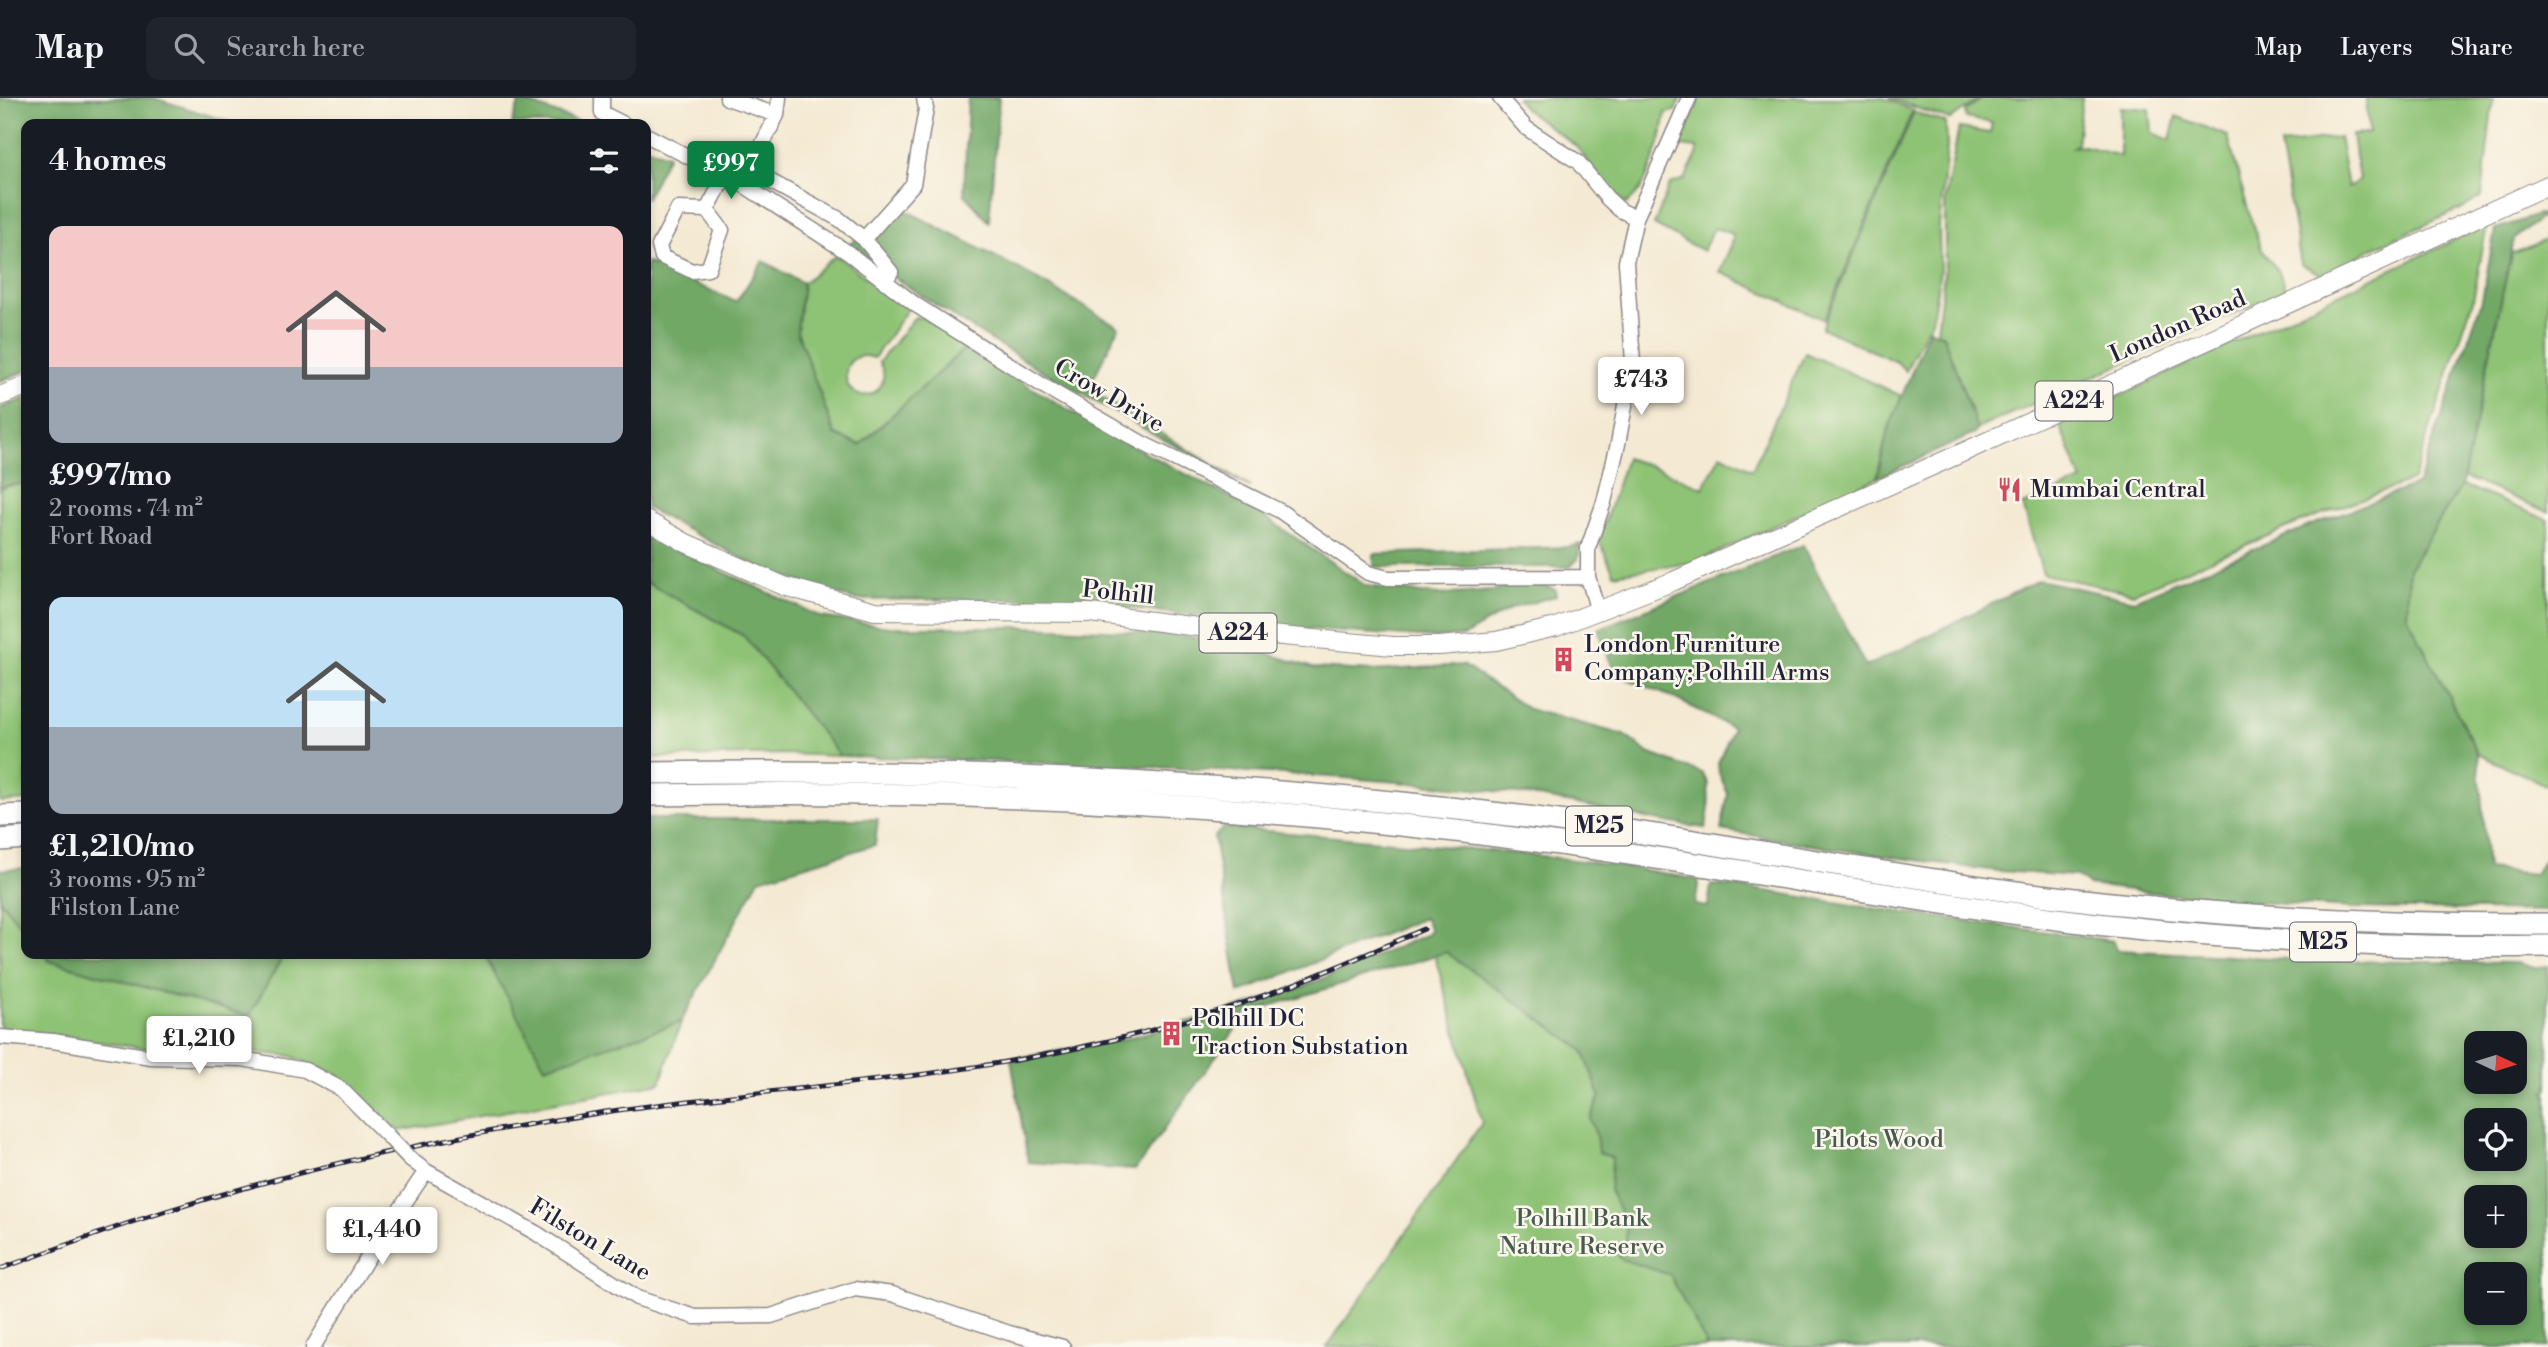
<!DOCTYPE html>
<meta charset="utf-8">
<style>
:root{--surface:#171b24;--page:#20242c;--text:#f1f3f6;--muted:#9ea1a6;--line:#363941;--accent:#0b8043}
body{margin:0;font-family:"Libre Bodoni",serif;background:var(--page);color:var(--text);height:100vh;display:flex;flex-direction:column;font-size:26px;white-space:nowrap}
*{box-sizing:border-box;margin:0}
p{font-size:23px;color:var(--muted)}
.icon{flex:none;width:38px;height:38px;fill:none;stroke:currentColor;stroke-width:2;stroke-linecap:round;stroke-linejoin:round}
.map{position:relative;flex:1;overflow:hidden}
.side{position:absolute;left:21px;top:21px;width:630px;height:840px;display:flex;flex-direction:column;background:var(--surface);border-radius:14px;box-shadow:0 4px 10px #0003}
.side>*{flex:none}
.needle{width:46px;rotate:94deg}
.controls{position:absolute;left:2464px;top:933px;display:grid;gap:14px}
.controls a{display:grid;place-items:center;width:63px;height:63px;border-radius:14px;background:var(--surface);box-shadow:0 4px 10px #0003;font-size:35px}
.price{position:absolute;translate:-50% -60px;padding:0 16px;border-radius:7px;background:#fff;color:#222;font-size:23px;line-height:46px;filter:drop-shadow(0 2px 4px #0008)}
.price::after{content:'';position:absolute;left:50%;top:42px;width:21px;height:16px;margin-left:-10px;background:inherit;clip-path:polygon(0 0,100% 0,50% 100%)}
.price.selected{background:var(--accent);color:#fff}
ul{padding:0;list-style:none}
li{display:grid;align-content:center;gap:14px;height:371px;padding:0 28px}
li span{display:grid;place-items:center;height:217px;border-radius:14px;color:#555}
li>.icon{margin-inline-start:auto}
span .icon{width:126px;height:126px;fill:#fffc;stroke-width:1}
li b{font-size:30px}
h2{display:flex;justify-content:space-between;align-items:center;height:84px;padding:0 28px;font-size:30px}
header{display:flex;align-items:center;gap:42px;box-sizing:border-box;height:98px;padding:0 35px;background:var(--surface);border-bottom:2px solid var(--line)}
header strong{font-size:33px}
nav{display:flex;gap:38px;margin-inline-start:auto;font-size:24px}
.search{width:490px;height:63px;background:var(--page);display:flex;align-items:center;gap:18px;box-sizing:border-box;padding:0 24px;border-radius:14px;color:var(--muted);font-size:26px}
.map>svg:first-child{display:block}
</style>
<header>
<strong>Map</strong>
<div class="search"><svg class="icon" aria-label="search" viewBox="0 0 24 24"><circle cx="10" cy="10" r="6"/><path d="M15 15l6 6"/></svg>Search here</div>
<nav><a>Map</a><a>Layers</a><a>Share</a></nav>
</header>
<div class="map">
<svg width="2548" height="1249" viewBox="0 0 2548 1249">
<rect width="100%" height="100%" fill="#fbf7ec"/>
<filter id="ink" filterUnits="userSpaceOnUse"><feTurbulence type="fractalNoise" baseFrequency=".0143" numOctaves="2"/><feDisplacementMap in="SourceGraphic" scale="14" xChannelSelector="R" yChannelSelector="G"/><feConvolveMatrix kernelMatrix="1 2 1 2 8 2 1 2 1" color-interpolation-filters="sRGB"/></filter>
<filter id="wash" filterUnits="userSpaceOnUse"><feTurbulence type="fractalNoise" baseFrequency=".00686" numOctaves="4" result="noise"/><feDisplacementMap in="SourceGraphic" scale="28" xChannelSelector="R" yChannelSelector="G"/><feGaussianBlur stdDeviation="1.57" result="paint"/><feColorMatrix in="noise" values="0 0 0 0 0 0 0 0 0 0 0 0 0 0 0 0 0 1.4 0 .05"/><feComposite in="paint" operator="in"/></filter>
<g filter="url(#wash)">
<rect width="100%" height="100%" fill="#f4ead3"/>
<path fill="#8ec274" stroke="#587258" stroke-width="2" d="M1516,0H1681L1675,13L1666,15C1662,38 1647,97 1625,106L1598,78L1576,48L1525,11Z
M1700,0H1883L1913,12L1824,222L1720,174L1733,143V136L1714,130L1703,153L1654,127L1670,86L1685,81L1697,57V50L1680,48Z
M1889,0H1980L1950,22Z
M1984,0H2082L2077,46L2073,49L2085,48L2120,58V9L2150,11L2152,35L2170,42L2176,18L2228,38C2238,73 2246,111 2259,145C2266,165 2283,168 2284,193L1977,331L1943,237L1937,233L1945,168V102L1959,30L1990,35L1992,25L1966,20L1965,13Z
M2366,0H2493L2482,98L2463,110L2375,149L2324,178L2301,166L2280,47L2339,39L2348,89L2359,82L2352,37L2369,35Z
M1914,14L1946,25L1947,49L1939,128L1940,172L1932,223L1923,237L1906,273L1897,264L1822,230Z
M2487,127L2473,202L2413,382L2303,423L2133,495L2043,476L2023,407L2082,383L2059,326Z
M2548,141V414L2463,379L2511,156Z
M836,157L908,210L874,260C835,247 839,307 871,296C876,294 880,290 882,285C885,277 883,271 879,264L915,219L924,220L965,250L860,347L835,337L797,233L803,185Z
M1805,255L1902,298L1887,335L1877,380L1697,464L1614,476L1599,442L1626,360L1657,370L1703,390L1721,356L1752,372Z
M26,385V702L0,704V389Z
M2462,387L2548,422V688L2478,656L2407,517L2409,470Z
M646,484L744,538L840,658L785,656L646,660Z
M0,802L26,834V856H44L50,863L249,918L284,856H484L545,968L681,924L660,985L399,1033L338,977L291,958L227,952L148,951L0,930Z
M1446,852L1585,951L1711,1249H1327L1482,1025L1434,855Z"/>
<path fill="#72a866" stroke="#4a6550" stroke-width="2" fill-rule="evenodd" d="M0,0H154L236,26H26V273L0,283Z
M968,0H999L989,124L964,96Z
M520,2L585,26H512Z
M646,49L668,57L646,101Z
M903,111L1021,172L1119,229L1088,291L1250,389C1112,314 975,239 848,147Z
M2548,114L2514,141L2462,387L2409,470L2407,517L2478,656L2487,771L2535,776L2548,755V813L2351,810L2208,801L2088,787L2076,778L1997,773L1835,751L1721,732L1728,696L1719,675L1718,665L1733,630L1674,600L1615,576L1598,531L1803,447L1866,569L2039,482L2134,502L2309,428L2418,386L2482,202L2495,131Z
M763,163L803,185L797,233L835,337L860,347L965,250L1106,334L1258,414L1366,488L1438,497L1493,493L1508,487L1538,486L1555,491L1556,498L1512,510L1464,538L1435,540L1271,529L1225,521L1047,501L855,502L766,473L646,410V164L736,204Z
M1929,231L1943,237L1977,331L1974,336L1877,380L1887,335Z
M26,300V385L0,389V310Z
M646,433L687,457L821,519L889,529H1024L1106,532L1190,539L1236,545L1313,570L1372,573L1463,567L1528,611L1624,637L1648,655L1702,675L1708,685L1709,709L1706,730C1637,722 1570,701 1502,694C1282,670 1061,666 840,658L744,538L646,484Z
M1580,446L1578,461L1570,469H1374V456L1568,449Z
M646,721H878L875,747L759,781L681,924L545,969L484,856H646Z
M1224,729C1382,745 1543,751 1699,782L1695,807L1708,809L1711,787L1734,788L1878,811L2114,843L2117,852L2324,863L2517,865L2535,870L2548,868V992L2545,993L2548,997V1249H1705L1706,1246L1670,1177L1621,1161L1613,1148L1626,1146V1127L1610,1092L1612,1060L1598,1054L1596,1037L1590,1021L1600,998L1583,952L1446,854L1247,915L1135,1072L1028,1064L1011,961L1116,943L1242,909L1308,887L1428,836L1430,831L1424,820L1239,895L1214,739ZM2476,945H2515V984H2476ZM2476,1022H2515V1060H2476ZM2476,1099H2515V1138H2476ZM2476,1176H2515V1214H2476Z
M26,770V834L0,802V772Z
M44,856H284L249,918L50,863Z"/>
</g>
<g filter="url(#ink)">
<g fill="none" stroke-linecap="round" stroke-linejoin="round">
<defs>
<path id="minor" d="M602,0V15L624,26
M727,0L777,17
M1500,0L1526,30L1578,64L1607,100L1620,112L1636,120
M646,37L742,86L847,154L916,207L1045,289L1142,345L1280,413L1368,475L1388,480L1588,479
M750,72L839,121L864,141L891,174L885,184
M746,79L777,17L779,0
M678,111L707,112L722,132L708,171L692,173L662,159L659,148Z
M707,112L725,78
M864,141L913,86L926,11L924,0
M1598,514L1588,479V450L1604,404L1618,346L1633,264L1626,164L1636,120L1689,0
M0,939L53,943L151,959L242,961L305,972L341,991L388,1038
M410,1061L426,1073L536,1135L637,1200L695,1219L771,1218L855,1191L892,1196L1009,1235L1063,1249
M313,1249L368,1159L426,1073"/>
<path id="major" d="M0,298L26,288
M646,422L686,445L784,488L875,513L1090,515L1236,534L1393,548H1439L1496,543L1556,529L1674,483L1966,353L2548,87"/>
<path id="highway" d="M646,675C954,670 1260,684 1566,724C1724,745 1881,777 2040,797C2209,818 2378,827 2548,826
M646,697C944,691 1241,704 1537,743C1724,767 1910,804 2097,826C2247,843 2398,851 2548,848
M0,718L26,717
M0,742L26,740"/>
</defs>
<use href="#minor" stroke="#8b8687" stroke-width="17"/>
<use href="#major" stroke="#8b8687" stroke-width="20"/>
<use href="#highway" stroke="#8b8687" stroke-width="24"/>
<use href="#minor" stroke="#fff" stroke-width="14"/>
<use href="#major" stroke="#fff" stroke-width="18"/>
<use href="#highway" stroke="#fff" stroke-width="21"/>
<defs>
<path id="rail" d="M0,1171C44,1155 88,1139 132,1124C284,1074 441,1039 599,1015C755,991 914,985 1068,952C1126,940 1189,923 1246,904C1306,883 1365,857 1424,831"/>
</defs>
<use href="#rail" stroke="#22223b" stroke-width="5"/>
<use href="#rail" stroke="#fbf7ec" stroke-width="2.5" stroke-dasharray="8" stroke-linecap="butt"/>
<defs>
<path id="minor-bridge" d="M388,1038L410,1061"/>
</defs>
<use href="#minor-bridge" stroke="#8b8687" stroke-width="17" stroke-linecap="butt"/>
<use href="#minor-bridge" stroke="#fff" stroke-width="14"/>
</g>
</g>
<defs>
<symbol id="restaurant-bare" viewBox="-9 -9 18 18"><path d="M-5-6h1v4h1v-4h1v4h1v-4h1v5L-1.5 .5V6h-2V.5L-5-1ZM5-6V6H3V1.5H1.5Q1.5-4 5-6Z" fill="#d1495b" stroke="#fbf7ec" stroke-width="2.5" paint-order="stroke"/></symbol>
<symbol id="building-bare" viewBox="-9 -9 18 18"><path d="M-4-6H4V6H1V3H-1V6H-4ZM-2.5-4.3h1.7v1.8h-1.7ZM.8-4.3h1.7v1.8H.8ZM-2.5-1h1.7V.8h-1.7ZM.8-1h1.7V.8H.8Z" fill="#d1495b" stroke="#fbf7ec" stroke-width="2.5" paint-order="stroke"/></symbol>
</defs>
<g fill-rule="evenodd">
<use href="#restaurant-bare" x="1992" y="374" width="35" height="35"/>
<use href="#building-bare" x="1546" y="544" width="35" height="35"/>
<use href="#building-bare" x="1154" y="918" width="35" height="35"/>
</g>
<g text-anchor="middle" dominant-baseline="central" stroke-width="5" stroke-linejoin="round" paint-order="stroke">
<g fill="#fbf7ec" stroke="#636270" stroke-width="2">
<rect x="2035.5" y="283.5" width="77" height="39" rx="5"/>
<rect x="1199.5" y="515.5" width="77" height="39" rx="5"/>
<rect x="1566" y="708.5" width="66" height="39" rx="5"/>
<rect x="2290" y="824.5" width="66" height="39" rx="5"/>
</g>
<g font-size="23" font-weight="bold" fill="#22223b">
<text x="2074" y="303">A224</text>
<text x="1238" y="535">A224</text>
<text x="1599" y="728">M25</text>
<text x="2323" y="844">M25</text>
</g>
<g font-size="24" fill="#22223b" stroke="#fbf7ec">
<text transform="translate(2178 229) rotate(-24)">London Road</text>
<text transform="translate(1109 298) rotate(30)">Crow Drive</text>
<text transform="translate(1118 495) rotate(6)">Polhill</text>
<text transform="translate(590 1142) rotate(31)">Filston Lane</text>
</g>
<g font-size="24" fill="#22223b" stroke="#fbf7ec" text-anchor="start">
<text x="2030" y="392">Mumbai Central</text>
<text x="1584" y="547">London Furniture<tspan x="1584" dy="28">Company;Polhill Arms</tspan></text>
<text x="1192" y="921">Polhill DC<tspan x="1192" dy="28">Traction Substation</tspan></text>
</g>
<g font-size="24" fill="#485a4f" stroke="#fbf7ec">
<text x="1879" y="1042">Pilots Wood</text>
<text x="1582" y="1121">Polhill Bank<tspan x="1582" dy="28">Nature Reserve</tspan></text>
</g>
</g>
</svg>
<div class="controls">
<a><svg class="needle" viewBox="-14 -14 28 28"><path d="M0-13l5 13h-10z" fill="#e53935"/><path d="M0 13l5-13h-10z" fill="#9ea1a6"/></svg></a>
<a><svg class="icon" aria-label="locate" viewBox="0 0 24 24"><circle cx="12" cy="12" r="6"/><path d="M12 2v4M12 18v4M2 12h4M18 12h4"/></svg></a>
<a>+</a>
<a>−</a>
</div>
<b class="price selected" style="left:731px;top:103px">£997</b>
<b class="price" style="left:1641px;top:319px">£743</b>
<b class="price" style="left:199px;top:978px">£1,210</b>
<b class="price" style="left:382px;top:1169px">£1,440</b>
<section class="side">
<h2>4 homes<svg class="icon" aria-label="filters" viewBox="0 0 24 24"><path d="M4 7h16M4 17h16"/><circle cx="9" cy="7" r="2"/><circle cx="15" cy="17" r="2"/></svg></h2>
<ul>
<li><span style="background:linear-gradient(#f6c9c9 65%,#9aa5b1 0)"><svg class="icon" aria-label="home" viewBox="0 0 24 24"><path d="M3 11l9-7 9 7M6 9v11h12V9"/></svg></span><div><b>£997/mo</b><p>2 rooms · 74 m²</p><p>Fort Road</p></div></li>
<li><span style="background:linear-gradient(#bfe0f5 60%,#9aa5b1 0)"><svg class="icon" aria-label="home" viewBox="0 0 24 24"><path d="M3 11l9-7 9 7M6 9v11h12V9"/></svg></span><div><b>£1,210/mo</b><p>3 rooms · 95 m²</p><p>Filston Lane</p></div></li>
</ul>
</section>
</div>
